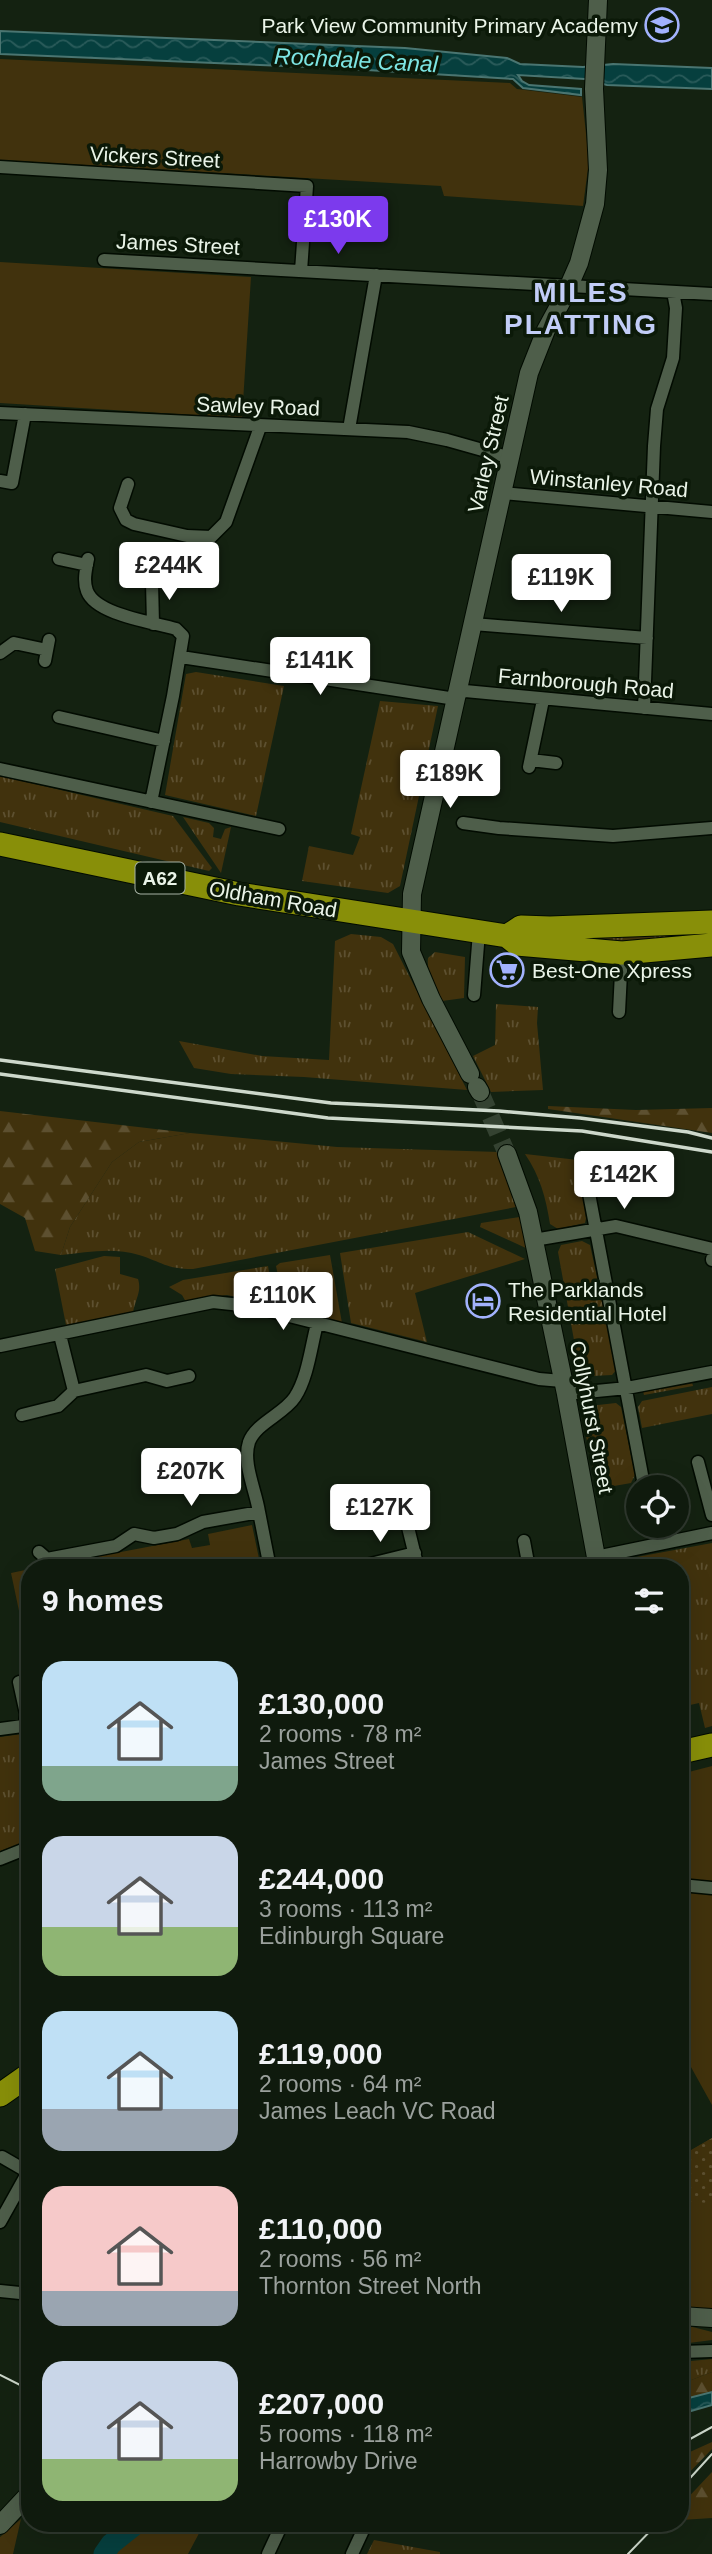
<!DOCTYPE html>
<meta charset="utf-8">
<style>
:root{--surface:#0f1a0d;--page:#182316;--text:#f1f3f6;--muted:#9ba19d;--line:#2f382e;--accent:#7c3aed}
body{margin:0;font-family:Arial,sans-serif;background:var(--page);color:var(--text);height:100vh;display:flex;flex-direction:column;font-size:26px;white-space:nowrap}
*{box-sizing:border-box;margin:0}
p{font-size:23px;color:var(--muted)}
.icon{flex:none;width:38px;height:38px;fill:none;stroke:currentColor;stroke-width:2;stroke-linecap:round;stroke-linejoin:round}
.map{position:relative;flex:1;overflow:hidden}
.side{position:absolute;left:21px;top:1559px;width:668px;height:973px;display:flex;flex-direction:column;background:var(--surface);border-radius:28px;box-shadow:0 7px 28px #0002,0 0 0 2px var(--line)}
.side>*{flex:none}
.fabs{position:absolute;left:626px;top:1475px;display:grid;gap:14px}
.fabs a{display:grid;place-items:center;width:63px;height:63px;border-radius:50%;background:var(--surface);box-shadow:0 7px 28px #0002,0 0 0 2px var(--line);font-size:35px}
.price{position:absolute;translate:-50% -60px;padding:0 16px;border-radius:7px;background:#fff;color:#222;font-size:23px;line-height:46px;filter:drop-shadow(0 2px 4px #0008)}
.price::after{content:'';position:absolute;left:50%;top:42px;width:21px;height:16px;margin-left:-10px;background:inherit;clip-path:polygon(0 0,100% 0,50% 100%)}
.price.selected{background:var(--accent);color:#fff}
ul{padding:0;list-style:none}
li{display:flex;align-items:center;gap:21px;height:175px;padding:0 21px}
li span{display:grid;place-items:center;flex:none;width:196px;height:140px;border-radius:21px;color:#555}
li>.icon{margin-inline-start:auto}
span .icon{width:84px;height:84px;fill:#fffc;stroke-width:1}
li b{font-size:30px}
h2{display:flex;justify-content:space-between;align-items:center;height:84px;padding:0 21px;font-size:30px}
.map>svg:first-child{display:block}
</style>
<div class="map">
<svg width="712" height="2554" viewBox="0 0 712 2554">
<defs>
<pattern id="grass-tufts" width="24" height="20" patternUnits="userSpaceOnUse" patternTransform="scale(1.75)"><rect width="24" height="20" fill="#41320d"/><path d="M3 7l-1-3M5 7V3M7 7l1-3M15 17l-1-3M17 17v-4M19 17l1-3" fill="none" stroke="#5d5030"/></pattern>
<pattern id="forest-firs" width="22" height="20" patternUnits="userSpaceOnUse" patternTransform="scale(1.75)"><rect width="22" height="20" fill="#41320d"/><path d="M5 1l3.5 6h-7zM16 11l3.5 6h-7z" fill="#5d5030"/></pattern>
<pattern id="garden-dots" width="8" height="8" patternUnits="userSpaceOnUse" patternTransform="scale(1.75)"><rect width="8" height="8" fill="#41320d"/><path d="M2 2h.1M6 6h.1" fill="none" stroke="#5d5030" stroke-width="1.8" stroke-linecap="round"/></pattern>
<pattern id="water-waves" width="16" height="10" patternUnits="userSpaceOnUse" patternTransform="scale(1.75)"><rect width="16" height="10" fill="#063f3e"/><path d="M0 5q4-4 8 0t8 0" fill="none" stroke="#2a5b5a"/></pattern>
</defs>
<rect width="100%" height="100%" fill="#142211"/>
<path fill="url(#grass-tufts)" d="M196,672L284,686L256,816L165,795L186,674Z
M380,701L438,706L400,886L388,893L302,881L309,846L353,855L360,837L351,834Z
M0,776L173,816L212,868L209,871L0,822Z
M183,817L209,823L214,828L213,837L221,839L225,829L231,827L221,873Z
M712,929V937L625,946L521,936Z
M351,934L381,937L393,944L467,1090L304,1077L231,1074L194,1068L179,1041L262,1056L329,1060L335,941Z
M435,952L465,957L464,998L442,1001C436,987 426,973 428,958Z
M496,1004L538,1007L537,1023L543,1090L491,1092L473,1056L495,1045Z
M190,1133L337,1147L499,1152L516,1207L193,1269C166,1269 162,1262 139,1255C114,1247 87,1252 61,1255L70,1227L112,1162L139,1142Z
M525,1154L578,1160L586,1218L585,1223L558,1229L550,1224C546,1198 540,1176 525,1154Z
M520,1217L528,1249L480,1227L481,1223Z
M468,1232L525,1259L415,1293L427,1342L351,1323L340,1253Z
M582,1241L590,1245L617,1369L612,1375L592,1376L580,1373L558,1252L561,1245Z
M330,1255L342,1323L285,1309L276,1266L280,1263Z
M104,1256L120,1257V1274L138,1279C142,1292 135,1299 133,1313L66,1325L55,1269Z
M268,1266L275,1305L227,1295L186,1302L182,1295L169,1287L183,1280Z
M692,1382L693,1386L644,1395L643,1391Z
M712,1387V1414L642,1428L638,1407L642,1401Z
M616,1403L621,1407L635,1475L631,1483L597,1489L580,1407Z
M712,1543V1726L705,1728L699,1703L681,1707V1568H612L610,1562Z
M22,1734L30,1745V1840L0,1851V1737Z
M712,2359V2372L681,2384V2362Z
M374,2540L440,2552V2554H367Z"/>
<path fill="url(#forest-firs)" d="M548,1106L636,1110L712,1108V1133L548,1109Z
M0,1111L190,1133L139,1142L112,1162L70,1227L61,1255L35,1251L25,1218L0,1204Z
M681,2324L712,2332V2340L681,2344Z
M712,2372V2392L681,2400V2384Z
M712,2442V2449L681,2481V2456Z
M712,2472V2518L681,2520V2505Z"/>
<path fill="#41320d" d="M0,59L510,83L517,89L582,97L589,161L583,206L444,196L441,186L0,160Z
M0,262L251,277L242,418L0,403Z
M252,1525L261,1568H37L189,1539L192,1548L210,1545L208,1534Z
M30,1569V1663L11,1573Z
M712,1766V2105L681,2049V1774Z
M712,2138V2309L681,2306V2156Z
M21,2519L13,2554H0V2537Z
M146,2524H204L188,2554H113L124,2537Z"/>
<path fill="url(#garden-dots)" d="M712,2138V2203L687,2202L681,2190V2156Z"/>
<path fill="url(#water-waves)" stroke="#4a7571" stroke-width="2" d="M0,31L405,48L507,58L520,64L583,67L613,64L712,68V89L607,85L585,79L518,75L522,81L529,85L581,89V95L523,88L513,79L334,68L0,54Z
M712,2392V2405L681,2414V2400Z"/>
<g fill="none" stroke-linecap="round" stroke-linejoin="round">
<path stroke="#063f3e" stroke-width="21" d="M104,2554L111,2544L136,2524"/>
<path stroke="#344231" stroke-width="18" stroke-dasharray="18 9" stroke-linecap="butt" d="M480,1092L507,1154"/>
<defs>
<path id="street" d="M0,167L307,186L301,271
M104,260L712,294
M0,413L408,432L447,440L511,458
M349,429L376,275
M0,481L12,483L25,414
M128,484L120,508L126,520L134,524L187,536L211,537L226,522L260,427
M503,493L712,512
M59,559L87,565
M88,559C86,569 83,581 87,591C96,615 153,622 176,629L183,636L173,696L151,802
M152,582L153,624
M473,624L647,638
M0,653L14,643L47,650
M181,657L449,698L465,691L712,714
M45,661L49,640
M644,708L654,446L657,409L673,358L676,308L673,292
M59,717L164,741
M531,760L556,763
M529,767L543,700
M0,769L279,829
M463,823L499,828L613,836L712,828
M474,995L479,932
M619,1012L622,953
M584,1167L643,1480L641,1488
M534,1240L616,1226L712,1249
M712,1259V1260
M0,1346L213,1302L250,1306L539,1379L562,1381
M74,1391L146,1375L167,1381L189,1376
M566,1394L627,1388L712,1372
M22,1415L58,1406L74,1391L60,1335
M698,1462L712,1515
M259,1512C256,1491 242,1463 249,1442C256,1423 284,1414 295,1397C308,1377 311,1346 317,1324
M405,1515L418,1568
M524,1541L529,1568
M39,1552L47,1559L116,1546L134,1534L154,1538L177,1534L203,1522L259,1512L270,1568
M596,1557L712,1533
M354,1568L415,1553
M19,1682L26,1714L25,1724
M0,1729L30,1725
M0,1859L30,1847
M681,1885L712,1888
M0,2222L28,2172L2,2157
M0,2291L30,2294
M681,2352L712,2351
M268,2554L282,2524
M352,2554L366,2524"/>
<path id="secondary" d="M470,1074L431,999L411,952L412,894L529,373L546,330L565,295L579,263L595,204L598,170L594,89L598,0
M477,1087L480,1092
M507,1154L528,1212L566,1394L598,1568
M681,2316L712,2318
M0,2525L30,2493"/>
<path id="highway" d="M0,844L239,894L507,936L517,944L622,953L712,945
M507,936L521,927L550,928L712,922
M681,1752L712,1745
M0,2095L30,2074"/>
</defs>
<use href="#street" stroke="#020b01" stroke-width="15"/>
<use href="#secondary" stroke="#020b01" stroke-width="20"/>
<use href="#highway" stroke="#020b01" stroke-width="25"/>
<use href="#street" stroke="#4e5e4a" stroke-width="12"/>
<use href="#secondary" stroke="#4e5e4a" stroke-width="18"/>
<use href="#highway" stroke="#888f09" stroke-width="23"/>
<path stroke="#cdd8cb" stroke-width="2" d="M0,2375L30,2390
M681,2444L712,2427
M681,2488L712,2454
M628,2554L657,2524"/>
<path stroke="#cdd8cb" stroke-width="3.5" d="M0,1060L331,1103L499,1111L580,1118L688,1132L712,1138
M0,1074L328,1118L582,1131L712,1152"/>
</g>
<defs>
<symbol id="school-ring" viewBox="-11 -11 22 22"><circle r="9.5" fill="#0b1908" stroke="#a2b2fd" stroke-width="1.5"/><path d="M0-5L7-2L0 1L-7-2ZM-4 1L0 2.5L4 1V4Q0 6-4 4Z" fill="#a2b2fd"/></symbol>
<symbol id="supermarket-ring" viewBox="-11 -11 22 22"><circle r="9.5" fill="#0b1908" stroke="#a2b2fd" stroke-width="1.5"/><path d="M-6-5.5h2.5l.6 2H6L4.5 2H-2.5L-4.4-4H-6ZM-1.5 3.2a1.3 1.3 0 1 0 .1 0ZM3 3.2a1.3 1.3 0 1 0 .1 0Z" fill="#a2b2fd"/></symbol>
<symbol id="hotel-ring" viewBox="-11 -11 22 22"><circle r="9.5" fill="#0b1908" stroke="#a2b2fd" stroke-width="1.5"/><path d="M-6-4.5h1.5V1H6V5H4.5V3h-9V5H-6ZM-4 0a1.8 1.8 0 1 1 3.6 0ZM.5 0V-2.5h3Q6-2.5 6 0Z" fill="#a2b2fd"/></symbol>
</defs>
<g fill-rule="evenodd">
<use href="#school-ring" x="643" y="6" width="38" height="38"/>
<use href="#supermarket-ring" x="488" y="951" width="38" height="38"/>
<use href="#hotel-ring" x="464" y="1282" width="38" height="38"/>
</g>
<g text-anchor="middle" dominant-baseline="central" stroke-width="7" stroke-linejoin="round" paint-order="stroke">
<rect fill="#0b1908" stroke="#a7b2a5" stroke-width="2" x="135.5" y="862.5" width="49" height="31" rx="5"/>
<g font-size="19" font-weight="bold" fill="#eaf4e8">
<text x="160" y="878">A62</text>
</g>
<g font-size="21" fill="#eaf4e8" stroke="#0b1908" text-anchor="start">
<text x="638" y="25" text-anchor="end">Park View Community Primary Academy</text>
<text x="532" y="970">Best-One Xpress</text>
<text x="508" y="1289">The Parklands<tspan x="508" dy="24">Residential Hotel</tspan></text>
</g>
<g font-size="21" fill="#eaf4e8" stroke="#0b1908">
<text transform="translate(155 157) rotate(3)">Vickers Street</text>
<text transform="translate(178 244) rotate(3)">James Street</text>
<text transform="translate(258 406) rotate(2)">Sawley Road</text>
<text transform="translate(488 454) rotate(-77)">Varley Street</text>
<text transform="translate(609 483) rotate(5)">Winstanley Road</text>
<text transform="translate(586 683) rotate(5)">Farnborough Road</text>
<text transform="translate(273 899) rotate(10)">Oldham Road</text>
<text transform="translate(592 1417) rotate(79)">Collyhurst Street</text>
</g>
<g font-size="23" font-style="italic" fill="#7de5e3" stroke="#0b1908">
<text transform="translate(356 60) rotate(3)">Rochdale Canal</text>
</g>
<g font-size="28" font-weight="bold" letter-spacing="2" fill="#c2cdf7" stroke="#0b1908">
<text x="581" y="292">MILES<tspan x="581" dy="32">PLATTING</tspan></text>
</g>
</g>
</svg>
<div class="fabs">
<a><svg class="icon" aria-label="locate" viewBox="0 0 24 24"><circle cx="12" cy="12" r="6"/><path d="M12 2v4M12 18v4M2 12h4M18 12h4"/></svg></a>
</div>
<b class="price selected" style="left:338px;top:256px">£130K</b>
<b class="price" style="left:169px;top:602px">£244K</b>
<b class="price" style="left:561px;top:614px">£119K</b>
<b class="price" style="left:320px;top:697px">£141K</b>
<b class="price" style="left:450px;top:810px">£189K</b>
<b class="price" style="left:624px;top:1211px">£142K</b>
<b class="price" style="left:283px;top:1332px">£110K</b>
<b class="price" style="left:191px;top:1508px">£207K</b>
<b class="price" style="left:380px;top:1544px">£127K</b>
<section class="side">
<h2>9 homes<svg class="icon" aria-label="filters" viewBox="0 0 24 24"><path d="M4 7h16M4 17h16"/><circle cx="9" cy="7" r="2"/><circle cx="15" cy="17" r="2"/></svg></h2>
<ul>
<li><span style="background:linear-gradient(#bfe0f5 75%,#7fa58c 0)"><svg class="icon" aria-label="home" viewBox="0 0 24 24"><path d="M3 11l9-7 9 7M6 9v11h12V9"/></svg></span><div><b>£130,000</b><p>2 rooms · 78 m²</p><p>James Street</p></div></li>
<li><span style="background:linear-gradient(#c9d6e8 65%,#8fb573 0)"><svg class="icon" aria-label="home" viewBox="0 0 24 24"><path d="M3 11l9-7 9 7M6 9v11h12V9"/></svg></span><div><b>£244,000</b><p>3 rooms · 113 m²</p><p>Edinburgh Square</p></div></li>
<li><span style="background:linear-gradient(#bfe0f5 70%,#9aa5b1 0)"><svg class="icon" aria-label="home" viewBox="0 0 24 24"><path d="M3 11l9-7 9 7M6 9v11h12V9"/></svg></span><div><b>£119,000</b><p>2 rooms · 64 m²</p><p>James Leach VC Road</p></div></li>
<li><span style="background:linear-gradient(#f6c9c9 75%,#9aa5b1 0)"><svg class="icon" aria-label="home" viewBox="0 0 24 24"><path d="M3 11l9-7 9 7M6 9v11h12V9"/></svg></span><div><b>£110,000</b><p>2 rooms · 56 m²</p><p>Thornton Street North</p></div></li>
<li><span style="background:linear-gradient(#c9d6e8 70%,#8fb573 0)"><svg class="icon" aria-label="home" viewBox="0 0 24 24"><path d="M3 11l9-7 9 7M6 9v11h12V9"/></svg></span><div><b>£207,000</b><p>5 rooms · 118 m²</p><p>Harrowby Drive</p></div></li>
</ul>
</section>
</div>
